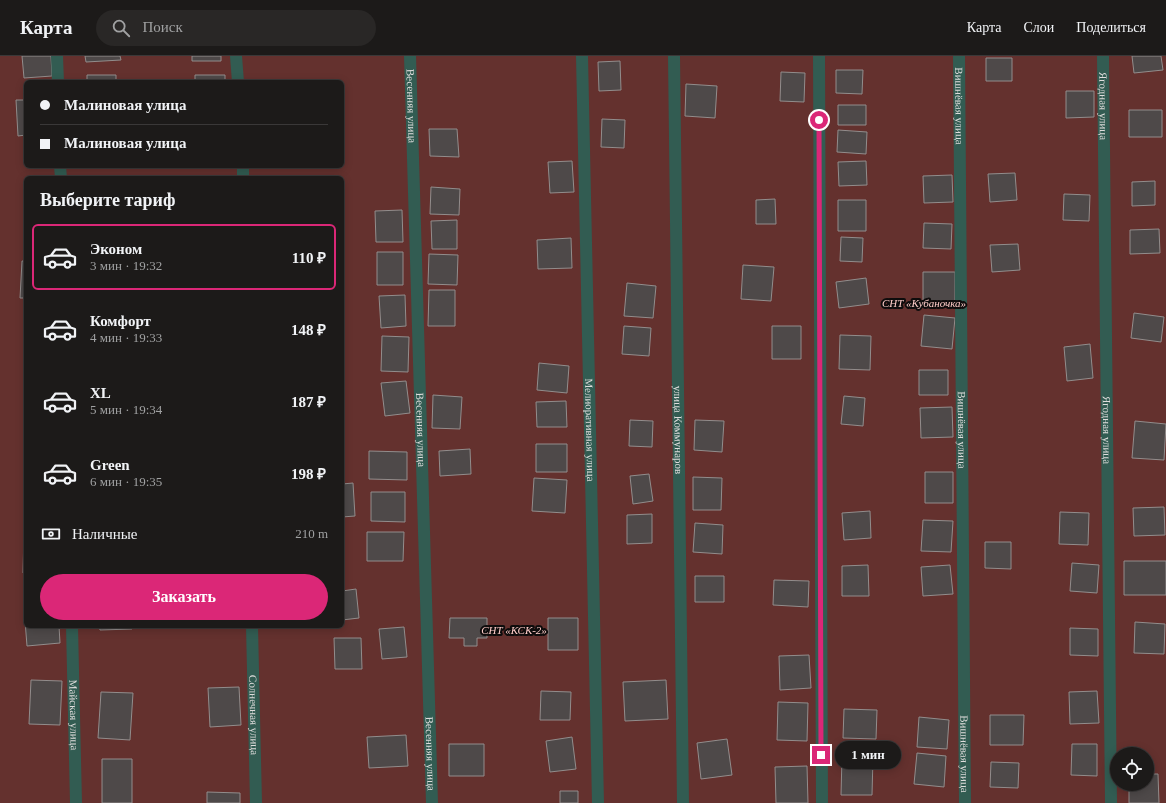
<!DOCTYPE html>
<html lang="ru">
<head>
<meta charset="utf-8">
<style>
	:root { --surface:#1c1a19; --page:#292726; --text:#f1f3f6; --muted:#a0a1a2; --line:#3a3838; --accent:#db2777 }
	body { margin:0; font-family:"Times New Roman",serif; background:var(--page); color:var(--text); height:100vh; display:flex; flex-direction:column; font-size:15px; white-space:nowrap }
	* { box-sizing:border-box; margin:0 }
	p { font-size:13px; color:var(--muted) }
	.icon { flex:none; width:22px; height:22px; fill:none; stroke:currentColor; stroke-width:2; stroke-linecap:round; stroke-linejoin:round }
	.map { position:relative; flex:1; overflow:hidden }
	.side { position:absolute; left:24px; top:120px; width:320px; height:452px; display:flex; flex-direction:column; background:var(--surface); border-radius:6px; box-shadow:0 2px 10px #0003,0 0 0 1px var(--line) }
	.side>* { flex:none }
	.banner { position:absolute; left:24px; top:24px; width:320px; height:88px; border-radius:6px; box-shadow:0 2px 10px #0003,0 0 0 1px var(--line); display:grid; align-content:center; height:88px; padding:0 16px; background:var(--surface) }
	.fabs { position:absolute; left:1110px; top:691px; display:grid; gap:8px }
	.fabs a { display:grid; place-items:center; width:44px; height:44px; border-radius:50%; background:var(--surface); box-shadow:0 2px 10px #0003,0 0 0 1px var(--line); font-size:20px }
	.end { position:absolute; width:18px; height:18px; margin:-9px; border:5px solid #db2777; background:#fff; box-shadow:0 0 0 2px #fff }
	.from { border-radius:50% }
	.bubble { position:absolute; height:28px; border-radius:14px; background:var(--surface); box-shadow:0 2px 10px #0003,0 0 0 1px var(--line); font-size:13px; font-weight:700; line-height:28px; text-align:center }
	.banner b { display:flex; align-items:center; gap:14px; height:38px; font-size:15px }
	.banner b+b { border-top:1px solid var(--line) }
	.banner i { width:10px; height:10px; background:var(--text) }
	ul { padding:0; list-style:none }
	li { display:flex; align-items:center; gap:12px; height:66px; margin:0 8px 6px; padding:0 8px; border:2px solid transparent; border-radius:6px }
	li div { flex:1 }
	li b { display:block; font-size:15px }
	li em { font-style:normal; font-weight:700 }
	li.selected { border-color:var(--accent) }
	li>.icon { width:36px; height:36px; stroke-width:1.5 }
	h2 { padding:0 16px; font-size:18px; line-height:48px }
	.pay { display:flex; align-items:center; gap:10px; height:44px; padding:0 16px; font-size:15px }
	.pay p { margin-inline-start:auto }
	.button { display:flex; gap:8px; margin-top:auto; padding:8px 16px }
	.button a { flex:1; height:46px; border-radius:24px; background:var(--accent); color:#fff; font-size:16px; font-weight:700; line-height:46px; text-align:center }
	header { display:flex; align-items:center; gap:24px; box-sizing:border-box; height:56px; padding:0 20px; background:var(--surface); border-bottom:1px solid var(--line) }
	header strong { font-size:19px }
	nav { display:flex; gap:22px; margin-inline-start:auto; font-size:14px }
	.search { width:280px; height:36px; background:var(--page); display:flex; align-items:center; gap:10px; box-sizing:border-box; padding:0 14px; border-radius:22px; color:var(--muted); font-size:15px }
	.map>svg:first-child { display:block }
	.green { fill:#64312e; fill-rule:evenodd }
	.building { fill:#4e4949; stroke:#928d8c }
	.lines { fill:none; stroke-linecap:round; stroke-linejoin:round }
	.minor { stroke:#325c52; stroke-width:12 }
	.route { stroke:#db2777; stroke-width:5 }
	.labels { text-anchor:middle; dominant-baseline:central; stroke-width:4; stroke-linejoin:round; paint-order:stroke }
	.street-label { font-size:11px; fill:#dfdddc; stroke:#0e0c0c }
	.park-label { font-size:11px; font-style:italic; fill:#ffcdc9; stroke:#0e0c0c }
</style>
</head>
<body>
<header>
<strong>Карта</strong>
<div class="search"><svg class="icon" aria-label="search" viewBox="0 0 24 24"><circle cx="10" cy="10" r="6"/><path d="M15 15l6 6"/></svg>Поиск</div>
<nav><a>Карта</a><a>Слои</a><a>Поделиться</a></nav>
</header>
<div class="map">
<svg width="1166" height="747" viewBox="0 0 1166 747">
	<rect width="100%" height="100%" fill="#262221"/>
	<path class="green" d="M0 0H1166V747H0ZM26 26H342V110H26ZM26 122H342V570H26ZM1117 698H1147V728H1117Z"/>
	<path class="building" d="M22 0H51L52 20 24 22Z
		M85 0H120L121 4 86 6Z
		M192 0H221V5H192Z
		M1132 0H1161L1163 14 1134 17Z
		M986 2H1012V25H986Z
		M620 5 621 34 599 35 598 6Z
		M836 14H863L862 38 836 37Z
		M781 16 805 17 804 46 780 45Z
		M87 19H116V26H87Z
		M195 19H225V26H195Z
		M686 28 717 30 715 62 685 60Z
		M1066 35H1094V61L1066 62Z
		M16 44H26V79L18 80Z
		M838 49H866V69H838Z
		M1129 54H1162V81H1129Z
		M602 63 625 64 624 92 601 91Z
		M429 73H457L459 101 430 100Z
		M838 74 867 76 866 98 837 96Z
		M572 105 574 136 550 137 548 106Z
		M866 105 867 129 839 130 838 106Z
		M1015 117 1017 144 990 146 988 118Z
		M952 119 953 146 924 147 923 120Z
		M1155 125V149L1132 150V126Z
		M431 131 460 133 459 159 430 158Z
		M1064 138 1090 139 1089 165 1063 164Z
		M775 143 776 168H756V144Z
		M838 144H866V175H838Z
		M402 154 403 186H376L375 155Z
		M457 164V193H432L431 165Z
		M924 167 952 168 951 193 923 192Z
		M1159 173 1160 197 1130 198V174Z
		M841 181 863 182 862 206 840 205Z
		M571 182 572 212 538 213 537 184Z
		M1018 188 1020 214 992 216 990 189Z
		M377 196H403V229H377Z
		M429 198 458 199 457 229 428 228Z
		M22 205H26V242H20Z
		M743 209 774 211 771 245 741 243Z
		M923 216H955V249H923Z
		M866 222 869 248 839 252 836 226Z
		M627 227 656 230 653 262 624 260Z
		M429 234H455V270H428Z
		M405 239 406 270 381 272 379 240Z
		M1134 257 1164 261 1161 286 1131 282Z
		M924 259 955 262 952 293 921 290Z
		M624 270 651 272 649 300 622 298Z
		M772 270H801V303H772Z
		M840 279 871 280 870 314 839 313Z
		M382 280 409 281 408 316 381 315Z
		M1090 288 1093 322 1067 325 1064 291Z
		M539 307 569 310 567 337 537 334Z
		M919 314H948V339H919Z
		M406 325 410 357 385 360 381 327Z
		M433 339 462 341 460 373 432 372Z
		M844 340 865 342 863 370 841 368Z
		M566 345 567 371H537L536 346Z
		M952 351 953 381 921 382 920 352Z
		M630 364 653 365 652 391 629 390Z
		M695 364 724 365 722 396 694 394Z
		M1135 365 1166 368 1164 404 1132 402Z
		M536 388H567V416H536Z
		M470 393 471 418 440 420 439 395Z
		M369 395 407 396V424L369 423Z
		M925 416H953V447H925Z
		M649 418 653 445 633 448 630 420Z
		M693 421 722 422 721 454H693Z
		M534 422 567 424 565 457 532 455Z
		M353 427 355 460 342 461V428Z
		M371 436H405V466L371 465Z
		M1164 451 1165 479 1134 480 1133 452Z
		M870 455 871 482 844 484 842 457Z
		M1060 456 1089 457 1088 489 1059 488Z
		M652 458V487L627 488V459Z
		M923 464 953 465 951 496 921 495Z
		M695 467 723 469 722 498 693 496Z
		M367 476H404L403 505H367Z
		M24 477H26V517H23Z
		M985 486H1011V513L985 512Z
		M1124 505H1166V539H1124Z
		M1072 507 1099 509 1097 537 1070 535Z
		M868 509 869 540H842V510Z
		M950 509 953 538 923 540 921 511Z
		M695 520H724V546H695Z
		M774 524 809 525 808 551 773 549Z
		M356 533 359 562 342 564V535Z
		M24 552H26V570H59L60 587 27 590Z
		M450 562H487V582H477V590H464V582H449Z
		M548 562H578V594H548Z
		M1135 566 1165 568 1164 598 1134 597Z
		M99 570H132V573L100 574Z
		M404 571 407 601 382 603 379 573Z
		M1070 572 1098 573V600L1070 599Z
		M334 582H361L362 613H335Z
		M809 599 811 632 780 634 779 600Z
		M31 624 62 625 60 669 29 668Z
		M666 624 668 663 625 665 623 626Z
		M239 631 241 669 210 671 208 632Z
		M541 635 571 636 570 664H540Z
		M1097 635 1099 667 1070 668 1069 636Z
		M101 636 133 637 130 684 98 682Z
		M778 646 808 647 807 685 777 684Z
		M844 653 877 654 876 683 843 682Z
		M990 659H1024L1023 689H990Z
		M919 661 949 664 947 693 917 691Z
		M406 679 408 710 369 712 367 681Z
		M572 681 576 713 550 716 546 685Z
		M727 683 732 719 701 723 697 687Z
		M449 688H484V720H449Z
		M1072 688H1097V720L1071 719Z
		M917 697 946 700 944 731 914 728Z
		M842 701H873L872 739H841Z
		M102 703H132V747H102Z
		M991 706 1019 707 1018 732 990 731Z
		M807 710 808 747H776L775 711Z
		M1147 718H1158L1159 747H1129V728H1147Z
		M560 735H578V747H560Z
		M207 736 240 737V747H207Z"/>
	<g class="lines">
		<g class="minor">
			<path d="M57 0 58 26"/>
			<path d="M236 0 238 26"/>
			<path id="s1" d="M410 0 432 747"/>
			<path id="s2" d="M582 0 598 747"/>
			<path id="s3" d="M674 0 683 747"/>
			<path d="M819 0 822 747"/>
			<path id="s4" d="M959 0 965 747"/>
			<path id="s5" d="M1103 0 1111 747"/>
			<path d="M60 110 61 122"/>
			<path d="M243 110V122"/>
			<path id="s6" d="M72 570 76 747"/>
			<path id="s7" d="M252 570 256 747"/>
		</g>
	</g>
	<g class="lines">
		<path class="route" d="M819 64 821 699"/>
	</g>
	<g class="labels">
		<g class="street-label">
			<text stroke="none"><textPath href="#s1" startOffset="50">Весенняя улица</textPath></text>
			<text stroke="none"><textPath href="#s4" startOffset="50">Вишнёвая улица</textPath></text>
			<text stroke="none"><textPath href="#s5" startOffset="50">Ягодная улица</textPath></text>
			<text stroke="none"><textPath href="#s1" startOffset="374">Весенняя улица</textPath></text>
			<text stroke="none"><textPath href="#s2" startOffset="374">Мелиоративная улица</textPath></text>
			<text stroke="none"><textPath href="#s3" startOffset="374">улица Коммунаров</textPath></text>
			<text stroke="none"><textPath href="#s4" startOffset="374">Вишнёвая улица</textPath></text>
			<text stroke="none"><textPath href="#s5" startOffset="374">Ягодная улица</textPath></text>
			<text stroke="none"><textPath href="#s6" startOffset="89">Майская улица</textPath></text>
			<text stroke="none"><textPath href="#s7" startOffset="89">Солнечная улица</textPath></text>
			<text stroke="none"><textPath href="#s1" startOffset="698">Весенняя улица</textPath></text>
			<text stroke="none"><textPath href="#s4" startOffset="698">Вишнёвая улица</textPath></text>
		</g>
		<g class="park-label">
			<text x="924" y="247">СНТ «Кубаночка»</text>
			<text x="514" y="574">СНТ «КСК-2»</text>
		</g>
	</g>
</svg>
<div class="fabs">
<a><svg class="icon" aria-label="locate" viewBox="0 0 24 24"><circle cx="12" cy="12" r="6"/><path d="M12 2v4M12 18v4M2 12h4M18 12h4"/></svg></a>
</div>
<i class="end from" style="left:819px;top:64px"></i>
<i class="end" style="left:821px;top:699px"></i>
<div class="bubble" style="left:835px;top:685px;width:66px">1 мин</div>
<div class="banner">
<b><i class="from"></i>Малиновая улица</b>
<b><i></i>Малиновая улица</b>
</div>
<section class="side">
<h2>Выберите тариф</h2>
<ul>
<li class="selected"><svg class="icon" aria-label="car" viewBox="0 0 24 24"><path d="M5 17H2v-5l4-1 3-4h7l3 4 3 1v5h-3M9 17h6M6 11h13"/><circle cx="7" cy="17" r="2"/><circle cx="17" cy="17" r="2"/></svg><div><b>Эконом</b><p>3 мин · 19:32</p></div><em>110 ₽</em></li>
<li><svg class="icon" aria-label="car" viewBox="0 0 24 24"><path d="M5 17H2v-5l4-1 3-4h7l3 4 3 1v5h-3M9 17h6M6 11h13"/><circle cx="7" cy="17" r="2"/><circle cx="17" cy="17" r="2"/></svg><div><b>Комфорт</b><p>4 мин · 19:33</p></div><em>148 ₽</em></li>
<li><svg class="icon" aria-label="car" viewBox="0 0 24 24"><path d="M5 17H2v-5l4-1 3-4h7l3 4 3 1v5h-3M9 17h6M6 11h13"/><circle cx="7" cy="17" r="2"/><circle cx="17" cy="17" r="2"/></svg><div><b>XL</b><p>5 мин · 19:34</p></div><em>187 ₽</em></li>
<li><svg class="icon" aria-label="car" viewBox="0 0 24 24"><path d="M5 17H2v-5l4-1 3-4h7l3 4 3 1v5h-3M9 17h6M6 11h13"/><circle cx="7" cy="17" r="2"/><circle cx="17" cy="17" r="2"/></svg><div><b>Green</b><p>6 мин · 19:35</p></div><em>198 ₽</em></li>
</ul>
<div class="pay"><svg class="icon" aria-label="cash" viewBox="0 0 24 24"><path d="M3 7h18v10H3z"/><circle cx="12" cy="12" r="2"/></svg>Наличные<p>210 m</p></div>
<div class="button"><a>Заказать</a></div>
</section>
</div>
</body>
</html>
